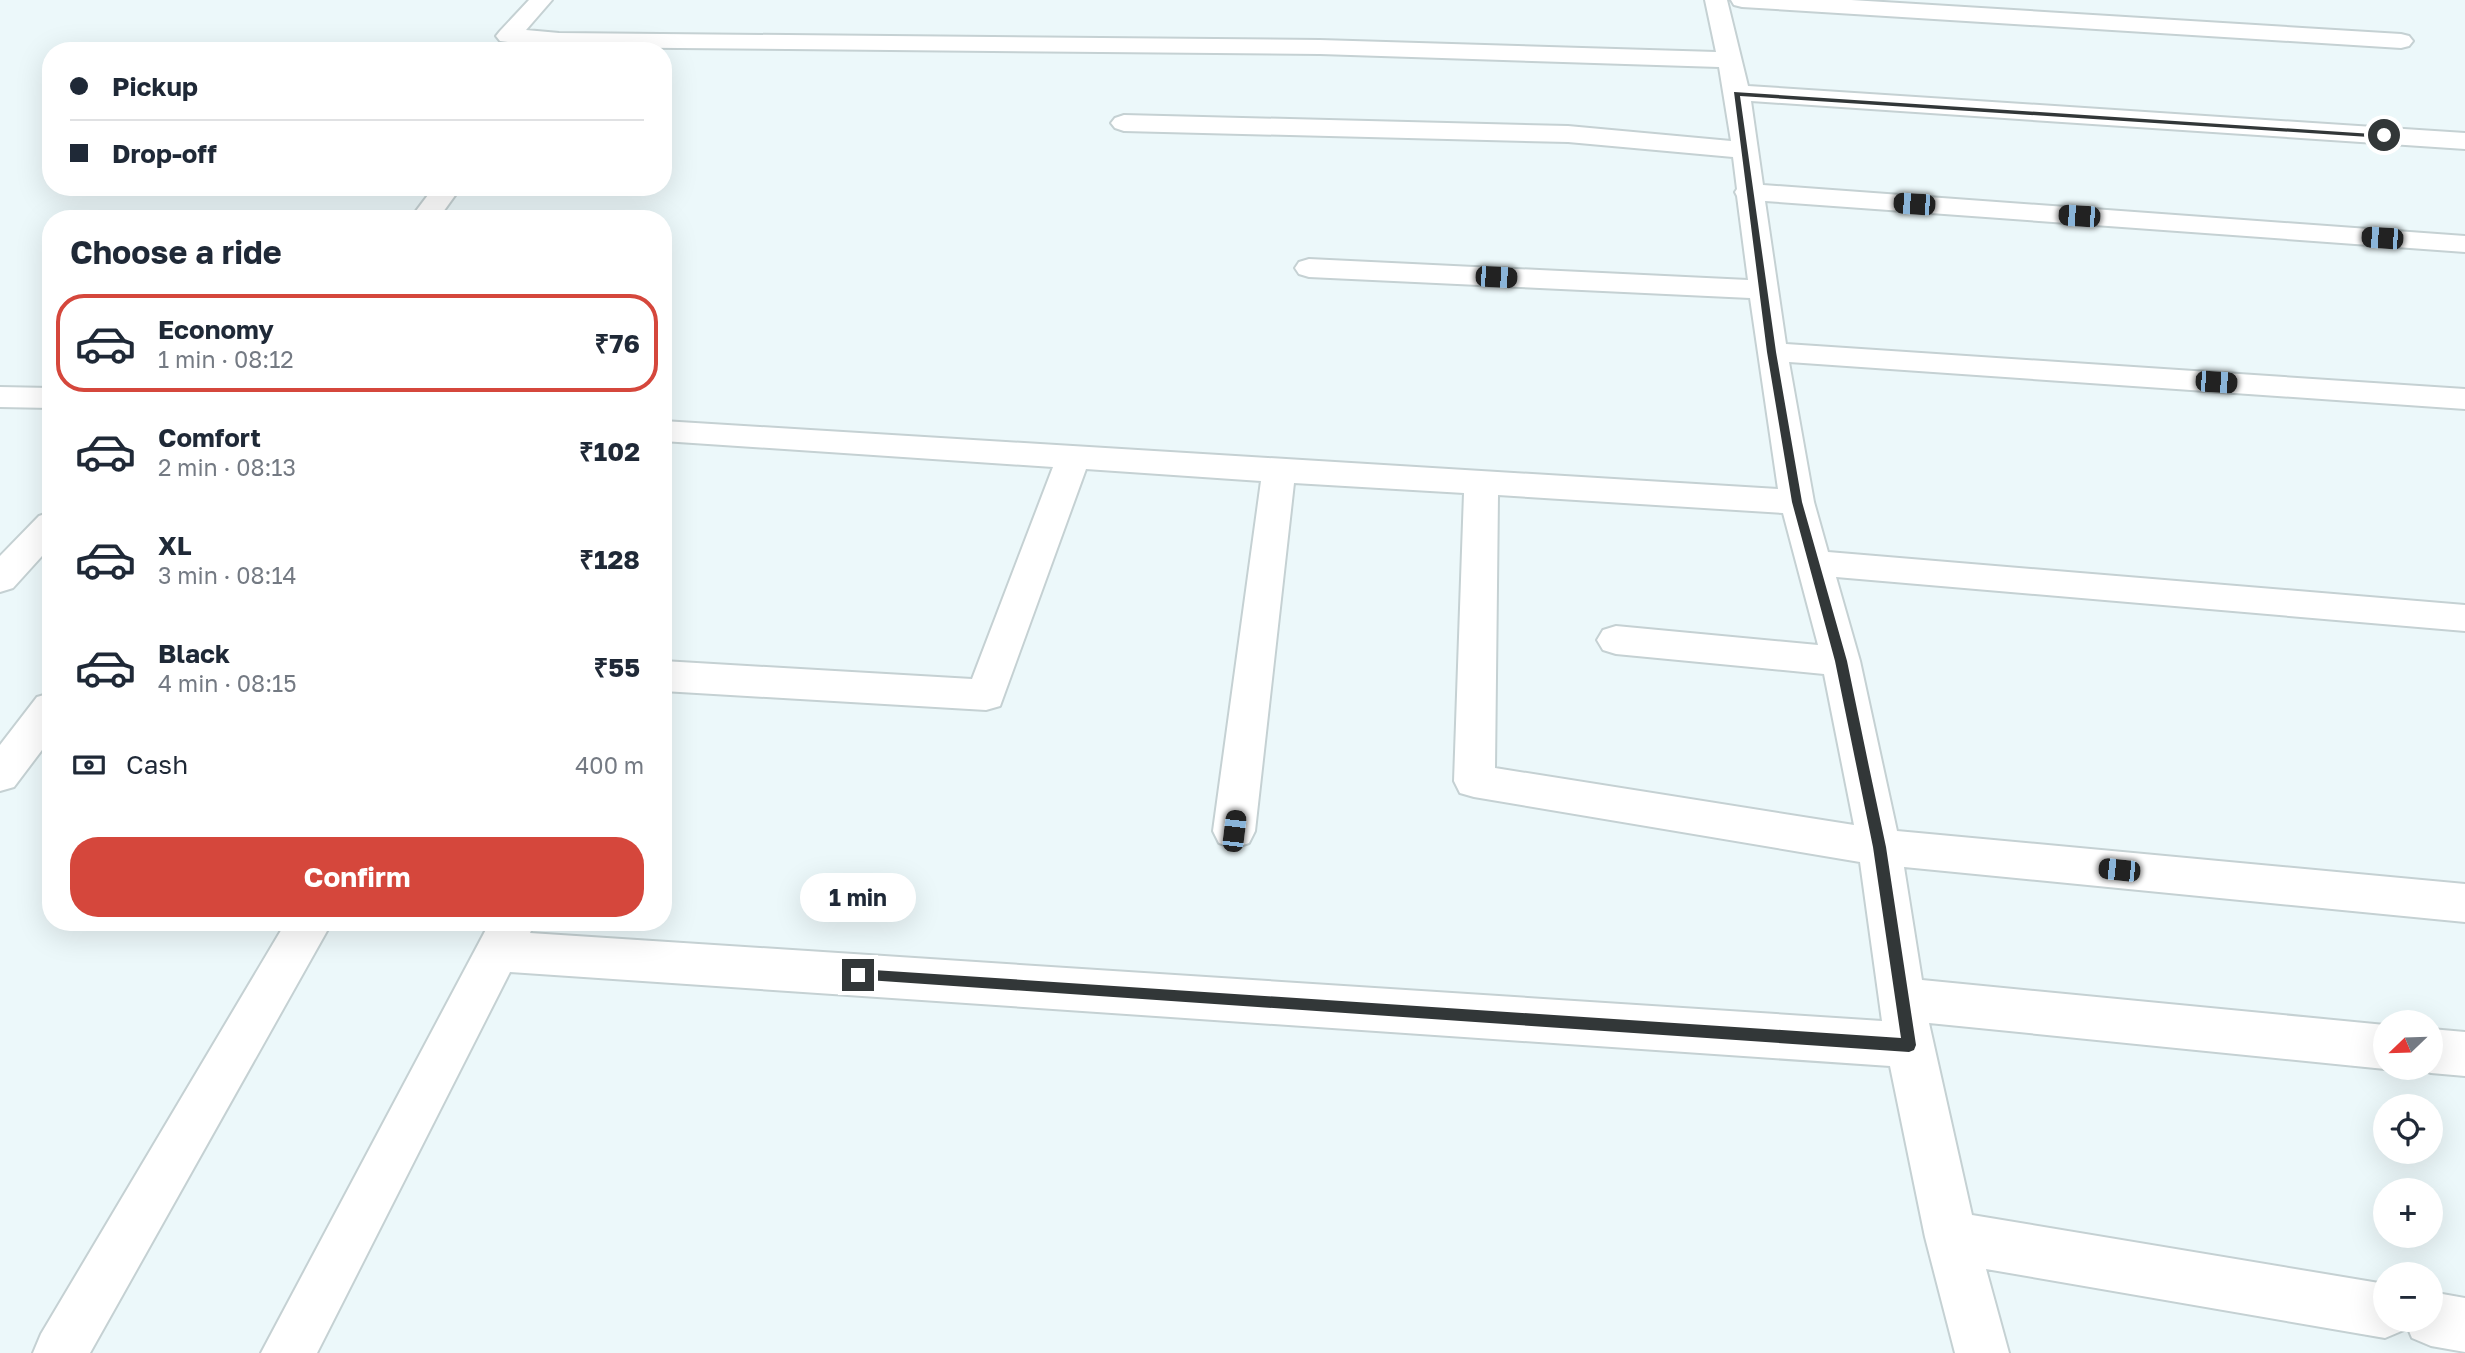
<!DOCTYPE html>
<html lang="en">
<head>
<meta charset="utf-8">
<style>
	:root { --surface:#fff; --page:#f6f6f7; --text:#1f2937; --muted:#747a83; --line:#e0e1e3; --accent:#d5473c }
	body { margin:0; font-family:"Golos Text",sans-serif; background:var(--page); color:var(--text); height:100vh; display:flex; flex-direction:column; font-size:26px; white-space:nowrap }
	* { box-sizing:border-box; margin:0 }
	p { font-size:23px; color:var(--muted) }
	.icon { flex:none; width:38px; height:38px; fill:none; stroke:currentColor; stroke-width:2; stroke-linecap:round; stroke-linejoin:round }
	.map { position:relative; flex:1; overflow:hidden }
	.sheet { position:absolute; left:42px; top:210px; width:630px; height:721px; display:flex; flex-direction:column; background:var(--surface); border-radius:28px; box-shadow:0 7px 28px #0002 }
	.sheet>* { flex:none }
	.top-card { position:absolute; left:42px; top:42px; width:630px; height:154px; border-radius:28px; box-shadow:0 7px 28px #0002; display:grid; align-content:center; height:154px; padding:0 28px; background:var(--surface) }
	.needle { width:46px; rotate:247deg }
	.fabs { position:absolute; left:2373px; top:1010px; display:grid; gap:14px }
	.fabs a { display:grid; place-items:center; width:70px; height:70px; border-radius:50%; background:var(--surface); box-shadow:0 7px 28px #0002; font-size:35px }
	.end { position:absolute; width:32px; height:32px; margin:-16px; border:9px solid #323738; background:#fff; box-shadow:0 0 0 4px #fff }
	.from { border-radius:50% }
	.bubble { position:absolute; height:49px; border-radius:24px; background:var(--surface); box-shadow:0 7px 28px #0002; font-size:23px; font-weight:700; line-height:49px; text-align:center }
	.car { position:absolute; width:21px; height:42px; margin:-21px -10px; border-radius:9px; box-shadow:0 0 5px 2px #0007; background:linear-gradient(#222 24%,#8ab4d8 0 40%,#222 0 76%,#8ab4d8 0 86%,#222 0) }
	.top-card b { display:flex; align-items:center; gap:24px; height:66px; font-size:26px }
	.top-card b+b { border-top:2px solid var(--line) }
	.top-card i { width:18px; height:18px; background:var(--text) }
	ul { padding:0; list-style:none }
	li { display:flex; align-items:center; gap:21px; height:98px; margin:0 14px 10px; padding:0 14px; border:4px solid transparent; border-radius:28px }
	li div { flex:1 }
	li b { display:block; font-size:26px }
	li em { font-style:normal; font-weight:700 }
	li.on { border-color:var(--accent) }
	li>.icon { width:63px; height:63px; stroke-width:1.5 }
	h2 { padding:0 28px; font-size:32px; line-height:84px }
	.pay { display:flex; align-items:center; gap:18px; height:77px; padding:0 28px; font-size:26px }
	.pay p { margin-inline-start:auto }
	.primary-button { display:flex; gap:14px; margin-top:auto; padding:14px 28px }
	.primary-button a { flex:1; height:80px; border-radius:28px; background:var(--accent); color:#fff; font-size:28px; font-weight:700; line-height:80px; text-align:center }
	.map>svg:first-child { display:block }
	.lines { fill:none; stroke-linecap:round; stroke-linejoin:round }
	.minor-casing { stroke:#c5d1d3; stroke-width:4 }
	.minor { fill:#fff; fill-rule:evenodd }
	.route { fill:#323738 }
</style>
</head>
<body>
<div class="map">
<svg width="2465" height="1353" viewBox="0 0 2465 1353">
	<rect width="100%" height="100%" fill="#ecf8fa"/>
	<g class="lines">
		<defs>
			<path id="minor" d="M529 0H552L526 30 559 33 1320 40 1716 52 1705 0H1727L1748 86 2465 133V149L1751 101 1763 185 2465 236V252L1765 201 1786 344 2465 389V409L1789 362 1814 502 1828 552 2465 605V631L1836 577 1860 661 1897 831 2465 884V922L1904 867 1922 980 2385 1025V1068H2389L2385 1069 1929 1023 1972 1215 2385 1284V1320H2431V1292L2465 1298V1352L2431 1346 2412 1338 2406 1324 2404 1330 2385 1338 1986 1269 2009 1353H1955L1925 1237 1890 1066 510 972 317 1353H261L490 922H535L530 933 1882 1021 1860 862 1474 797 1460 793 1454 781 1464 493 1294 483 1255 831 1249 843 1234 848 1219 843 1213 831 1261 481 1086 469 1000 706 986 710 663 691V661L972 679 1053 467 663 441V421L1778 489 1750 298 1309 277 1299 274 1295 268 1299 262 1309 259 1748 280 1737 196 1735 192 1737 189 1733 157 1568 142 1124 131 1115 128 1111 123 1115 118 1124 115 1568 126 1731 141 1719 67 1320 54 566 47 563 51H539L543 46 500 41 496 36 500 31ZM1498 495 1783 513 1818 645 1616 626 1603 630 1597 640 1603 650 1616 654 1824 674 1854 825 1495 768Z
				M1731 0H1851L2401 34 2409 36 2413 41 2409 46 2401 48 1742 7 1734 5Z
				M434 187H461L438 219H410Z
				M0 387 51 388V408L0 407Z
				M51 512V546L13 588 0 592V556L39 516Z
				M51 693V738L14 787 0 791V745L37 697Z
				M286 922H332L90 1353H33L41 1334Z
				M2431 1029 2465 1032V1076L2431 1073 2417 1068H2431Z"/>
		</defs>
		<use href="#minor" class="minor-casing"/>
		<use href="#minor" class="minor"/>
	</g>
	<path class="route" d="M1734 92 2388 135 2384 138 1740 96 1776 352 1802 502 1847 661 1869 767 1886 847 1916 1045 1914 1050 1909 1052 853 979V971L858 969 1901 1038 1873 847 1835 661 1792 502 1767 352Z"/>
</svg>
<div class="fabs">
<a><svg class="needle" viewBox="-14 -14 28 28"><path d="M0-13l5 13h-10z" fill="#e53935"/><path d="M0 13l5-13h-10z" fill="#747a83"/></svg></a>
<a><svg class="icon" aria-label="locate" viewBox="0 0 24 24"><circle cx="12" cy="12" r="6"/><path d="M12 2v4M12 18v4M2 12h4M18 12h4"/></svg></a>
<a>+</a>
<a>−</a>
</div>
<i class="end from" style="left:2384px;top:135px"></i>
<i class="end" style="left:858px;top:975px"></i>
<div class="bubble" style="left:800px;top:873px;width:116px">1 min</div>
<i class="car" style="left:1914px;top:204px;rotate:274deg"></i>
<i class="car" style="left:2079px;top:216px;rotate:274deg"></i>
<i class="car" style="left:2382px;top:238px;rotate:274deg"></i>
<i class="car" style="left:1496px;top:277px;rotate:93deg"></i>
<i class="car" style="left:2216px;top:382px;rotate:94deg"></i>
<i class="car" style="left:1234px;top:831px;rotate:7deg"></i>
<i class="car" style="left:2119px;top:870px;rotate:276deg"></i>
<div class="top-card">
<b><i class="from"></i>Pickup</b>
<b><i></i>Drop-off</b>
</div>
<section class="sheet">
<h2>Choose a ride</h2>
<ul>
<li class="on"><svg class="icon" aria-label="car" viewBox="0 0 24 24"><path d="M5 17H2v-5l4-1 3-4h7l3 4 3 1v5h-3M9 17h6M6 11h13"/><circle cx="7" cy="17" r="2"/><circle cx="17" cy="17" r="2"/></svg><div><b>Economy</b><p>1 min · 08:12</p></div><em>₹76</em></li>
<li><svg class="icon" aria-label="car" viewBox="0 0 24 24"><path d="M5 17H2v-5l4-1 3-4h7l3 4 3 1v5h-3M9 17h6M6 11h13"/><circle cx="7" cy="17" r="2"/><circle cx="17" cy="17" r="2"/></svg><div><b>Comfort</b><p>2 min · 08:13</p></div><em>₹102</em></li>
<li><svg class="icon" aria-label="car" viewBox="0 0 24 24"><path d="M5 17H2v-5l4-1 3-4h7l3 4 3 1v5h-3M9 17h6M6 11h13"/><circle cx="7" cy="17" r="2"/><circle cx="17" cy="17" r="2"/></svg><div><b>XL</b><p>3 min · 08:14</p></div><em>₹128</em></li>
<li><svg class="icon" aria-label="car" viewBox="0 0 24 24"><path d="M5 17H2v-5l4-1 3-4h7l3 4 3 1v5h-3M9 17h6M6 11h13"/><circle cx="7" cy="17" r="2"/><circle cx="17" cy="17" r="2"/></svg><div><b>Black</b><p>4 min · 08:15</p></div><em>₹55</em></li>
</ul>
<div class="pay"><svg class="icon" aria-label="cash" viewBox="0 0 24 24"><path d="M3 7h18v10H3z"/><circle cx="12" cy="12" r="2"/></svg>Cash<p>400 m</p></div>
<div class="primary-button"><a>Confirm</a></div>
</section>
</div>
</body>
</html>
